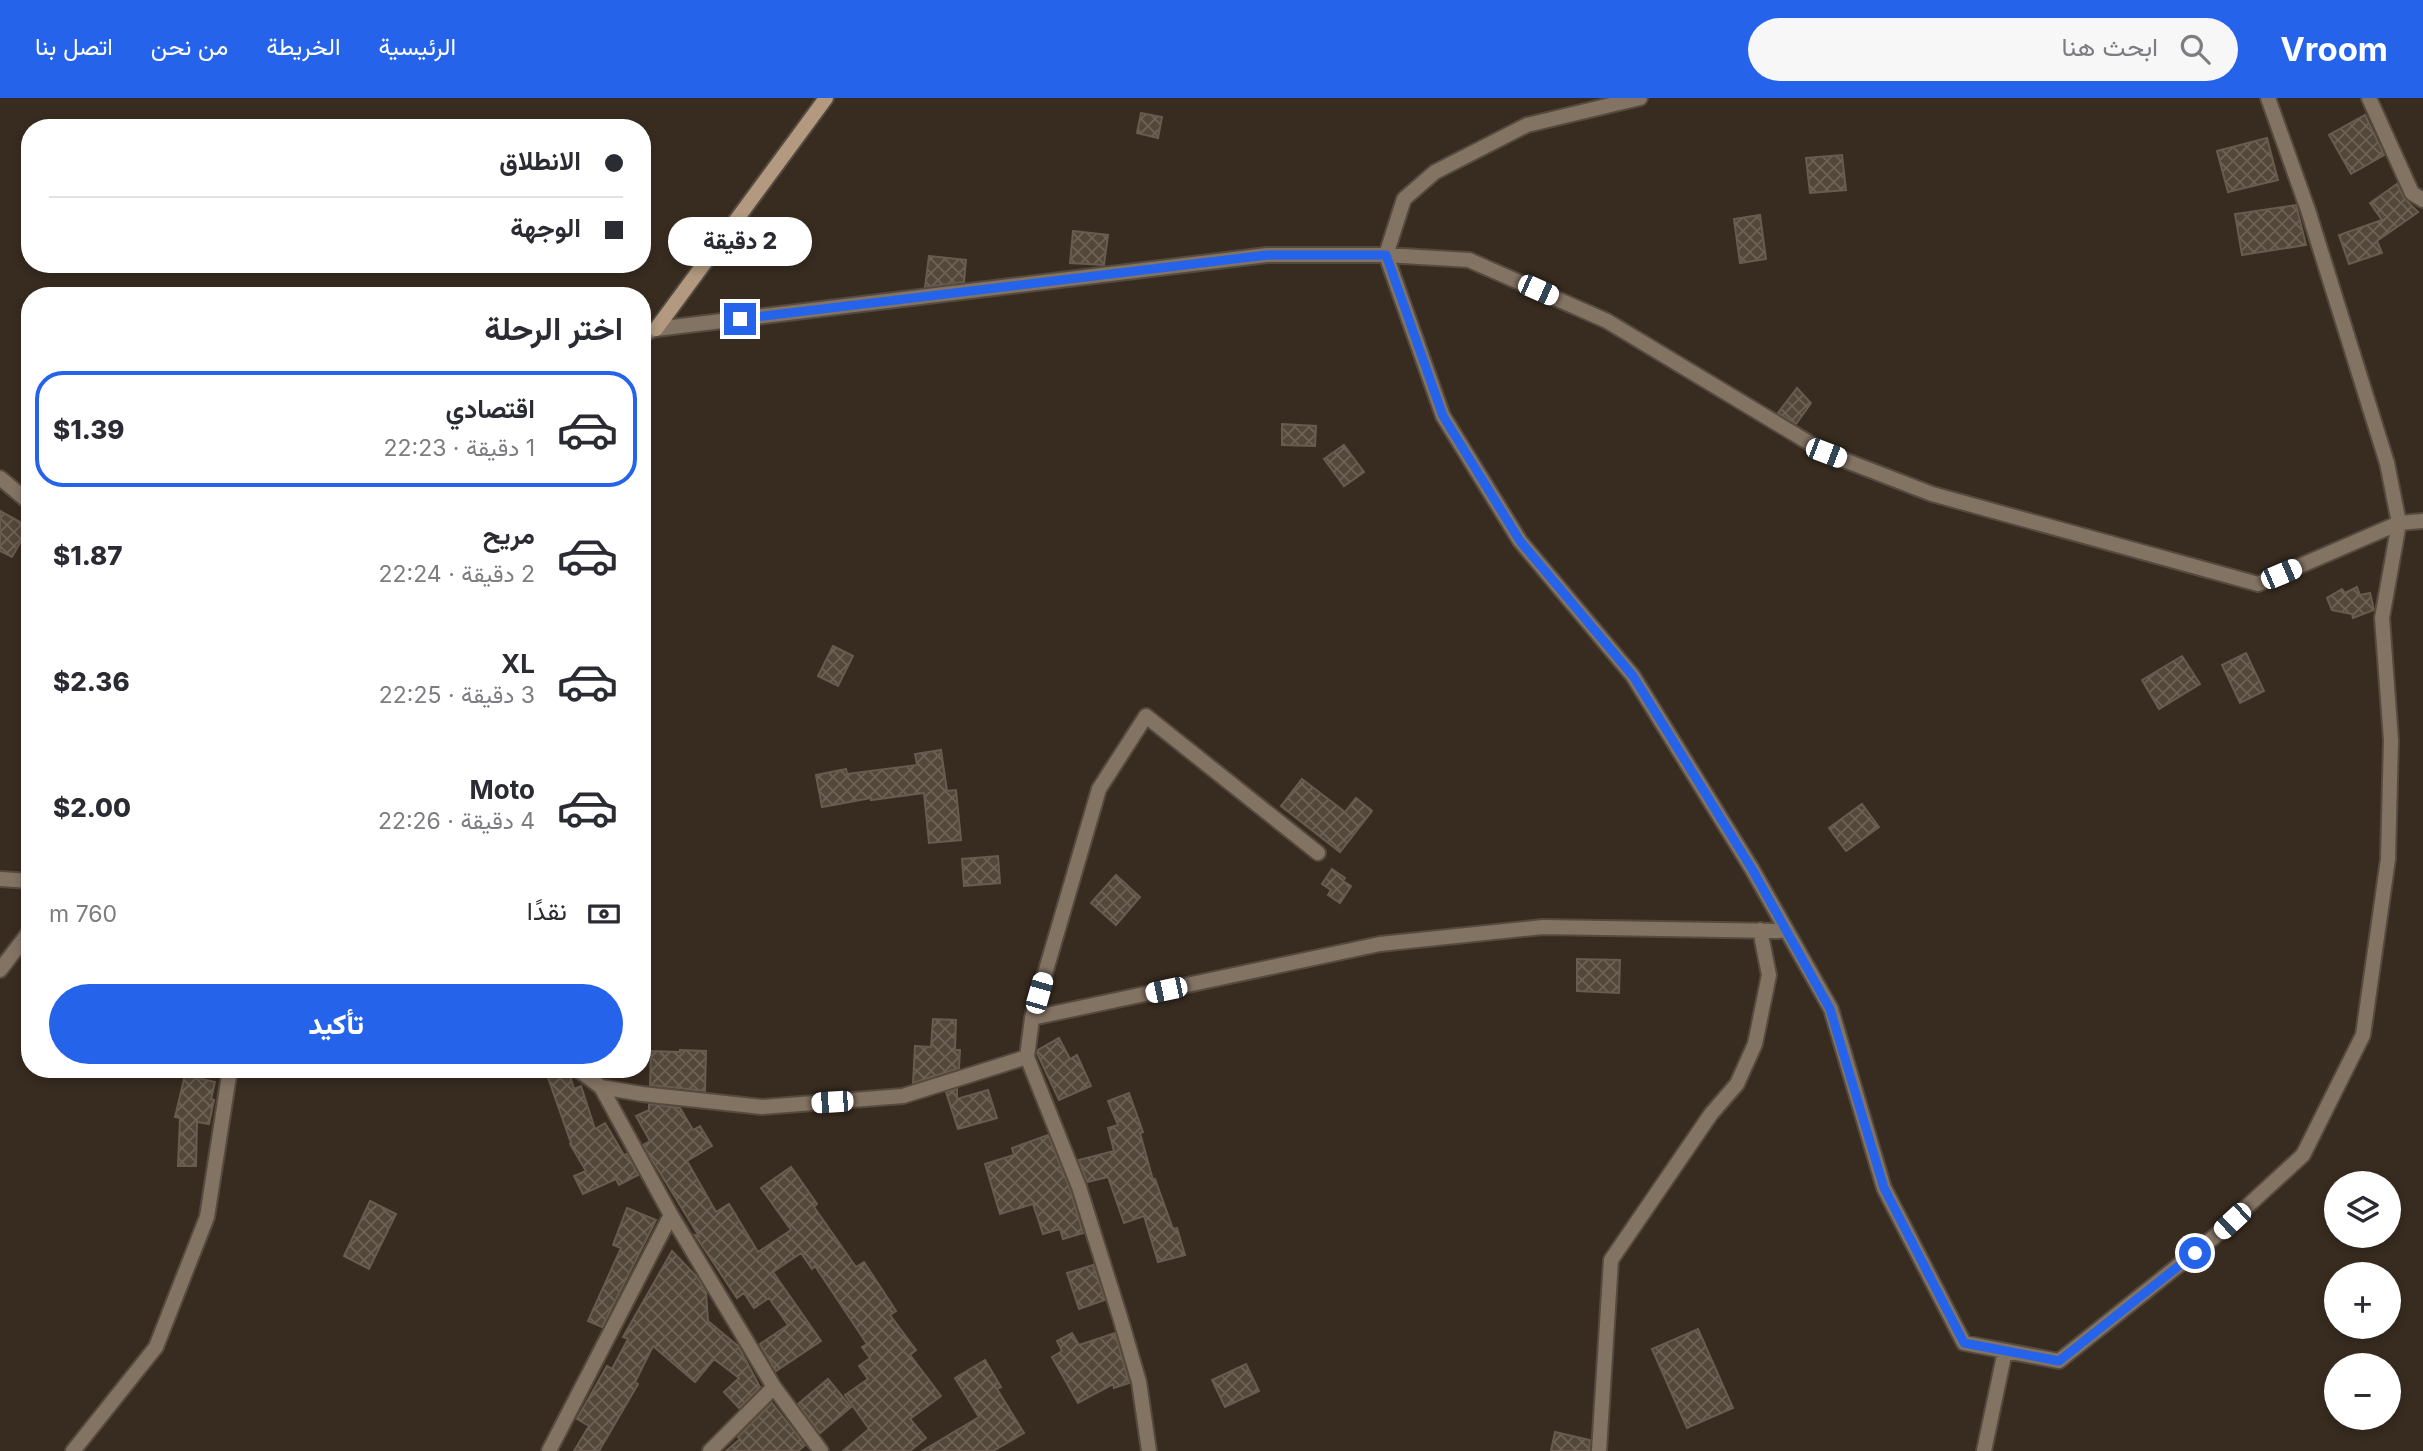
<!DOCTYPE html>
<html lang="ar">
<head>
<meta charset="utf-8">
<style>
	:root { --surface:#fff; --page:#f7f7f7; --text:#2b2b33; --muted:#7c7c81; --line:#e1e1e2; --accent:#2563eb }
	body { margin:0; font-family:Inter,Vazirmatn,sans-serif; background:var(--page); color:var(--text); direction:rtl; height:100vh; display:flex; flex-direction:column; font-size:26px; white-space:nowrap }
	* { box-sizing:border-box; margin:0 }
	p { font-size:23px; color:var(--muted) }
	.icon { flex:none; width:38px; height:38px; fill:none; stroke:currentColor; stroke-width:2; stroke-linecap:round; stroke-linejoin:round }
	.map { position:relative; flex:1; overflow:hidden; direction:ltr }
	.panel { position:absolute; left:21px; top:189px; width:630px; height:791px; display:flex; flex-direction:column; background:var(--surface); border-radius:28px; box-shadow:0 4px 10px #0003; direction:rtl }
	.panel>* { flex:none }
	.guide { position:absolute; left:21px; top:21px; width:630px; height:154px; border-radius:28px; box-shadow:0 4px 10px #0003; direction:rtl; display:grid; align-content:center; height:154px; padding:0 28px; background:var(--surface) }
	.fabs { position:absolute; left:2324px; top:1073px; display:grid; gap:14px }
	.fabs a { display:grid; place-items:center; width:77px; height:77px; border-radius:50%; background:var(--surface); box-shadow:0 4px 10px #0003; font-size:35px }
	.end { position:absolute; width:32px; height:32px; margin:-16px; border:9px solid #2563eb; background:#fff; box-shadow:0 0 0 4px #fff }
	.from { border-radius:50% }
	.bubble { position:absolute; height:49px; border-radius:24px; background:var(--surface); box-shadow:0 4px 10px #0003; font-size:23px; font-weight:800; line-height:49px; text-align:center; direction:rtl }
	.car { position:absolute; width:21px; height:42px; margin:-21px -10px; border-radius:9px; box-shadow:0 0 5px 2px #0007; background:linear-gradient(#fff 24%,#345 0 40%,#fff 0 76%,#345 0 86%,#fff 0) }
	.guide b { display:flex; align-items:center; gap:24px; height:66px; font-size:26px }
	.guide b+b { border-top:2px solid var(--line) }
	.guide i { width:18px; height:18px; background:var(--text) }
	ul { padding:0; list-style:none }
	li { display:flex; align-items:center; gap:21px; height:116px; margin:0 14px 10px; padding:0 14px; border:4px solid transparent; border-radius:28px }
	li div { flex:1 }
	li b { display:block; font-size:26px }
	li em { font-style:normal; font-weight:800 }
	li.current { border-color:var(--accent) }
	li>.icon { width:63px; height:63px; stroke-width:1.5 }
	h2 { padding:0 28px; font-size:32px; line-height:84px }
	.pay { display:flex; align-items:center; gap:18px; height:77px; padding:0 28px; font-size:26px }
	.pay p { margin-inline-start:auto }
	.button { display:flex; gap:14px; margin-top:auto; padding:14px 28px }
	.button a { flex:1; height:80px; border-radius:42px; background:var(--accent); color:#fff; font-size:28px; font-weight:800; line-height:80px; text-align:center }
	header { display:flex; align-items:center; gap:42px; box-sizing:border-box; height:98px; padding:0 35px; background:var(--accent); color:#fff }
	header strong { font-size:33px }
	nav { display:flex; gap:38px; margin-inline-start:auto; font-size:24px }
	.search { width:490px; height:63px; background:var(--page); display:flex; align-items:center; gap:18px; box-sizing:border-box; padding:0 24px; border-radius:38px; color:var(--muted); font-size:26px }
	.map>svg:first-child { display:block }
	.building { fill:url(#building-cross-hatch); stroke:#695b4e; stroke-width:2 }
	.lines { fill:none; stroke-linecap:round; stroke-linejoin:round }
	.street-casing { stroke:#554a3f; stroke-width:18 }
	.secondary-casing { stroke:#554a3f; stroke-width:18 }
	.street { stroke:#837363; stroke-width:14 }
	.secondary { stroke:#b2997f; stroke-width:14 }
	.route { stroke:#2563eb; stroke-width:9 }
</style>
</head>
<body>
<header>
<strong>Vroom</strong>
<div class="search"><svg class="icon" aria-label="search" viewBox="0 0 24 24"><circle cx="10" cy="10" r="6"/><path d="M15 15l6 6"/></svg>ابحث هنا</div>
<nav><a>الرئيسية</a><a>الخريطة</a><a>من نحن</a><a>اتصل بنا</a></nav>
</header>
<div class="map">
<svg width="2423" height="1353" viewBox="0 0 2423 1353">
	<defs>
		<pattern id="building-cross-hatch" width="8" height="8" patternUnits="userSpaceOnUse" patternTransform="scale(1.75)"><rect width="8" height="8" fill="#53473a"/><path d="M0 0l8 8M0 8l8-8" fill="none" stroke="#6c6256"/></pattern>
	</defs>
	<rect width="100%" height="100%" fill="#382c20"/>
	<path class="building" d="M1141 15 1162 19 1158 40 1137 35Z
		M2365 17 2384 57 2351 76 2329 37Z
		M2267 40 2278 82 2228 94 2217 53Z
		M1842 57 1846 92 1810 95 1806 60Z
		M2397 86 2404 100 2418 114 2377 143 2382 155 2349 166 2339 137 2382 122 2370 105Z
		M2296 107 2306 147 2242 157 2235 116Z
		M1760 117 1766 161 1740 165 1734 121Z
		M1073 133 1108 137 1104 167 1070 165Z
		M929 158 966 162 964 184 925 189Z
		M1797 290 1811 305 1796 326 1778 315Z
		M1282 326 1316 328 1315 348 1282 347Z
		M1344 347 1364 374 1344 388 1324 361Z
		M0 413 29 429 12 459 0 453Z
		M2357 489 2360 497 2370 495 2374 512 2353 520 2352 516 2332 512 2327 500 2342 491 2345 495Z
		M833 548 853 558 838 588 818 578Z
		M2246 555 2264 593 2240 605 2222 567Z
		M2182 558 2200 586 2159 611 2142 582Z
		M941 652 947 693 956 692 961 742 929 745 924 695 871 702V700L822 709 816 677 846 671 847 676 917 667 915 656Z
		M1302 681 1345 714 1356 700 1372 713 1340 754 1281 708Z
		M1862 706 1879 729 1846 753 1829 730Z
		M998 758 1000 785 964 788 962 761Z
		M1332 771 1345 780 1343 783 1351 788 1340 805 1328 797 1331 792 1322 786Z
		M1116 777 1140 799 1116 827 1091 805Z
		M1577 861 1620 862 1619 895 1577 893Z
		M933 921 956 922 955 952H960L959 970 913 985 915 948 931 949Z
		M1059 940 1070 961 1077 957 1091 988 1059 1002 1037 955 1038 952Z
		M680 952 706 953 705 993 650 987 651 953 680 954Z
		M545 971H568L574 991 581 988 595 1031 605 1025 624 1057 627 1056 638 1077 619 1087 616 1081 583 1096 574 1078 586 1073 570 1046 571 1045Z
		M185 977 215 984 211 1001 214 1002 209 1026 197 1024 196 1068H178L180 1020 175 1019Z
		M957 991V1001L988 992 997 1020 958 1031 946 994Z
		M1129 995 1143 1034 1140 1035 1153 1082 1155 1081 1173 1131 1177 1130 1185 1157 1158 1164 1144 1118 1124 1125 1108 1079 1087 1084 1079 1062 1114 1053 1108 1030 1118 1027 1108 1003Z
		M649 1006 680 1010 693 1032 700 1028 712 1048 687 1063 716 1114 729 1106 758 1154 791 1132 761 1090 791 1069 817 1106 814 1109 856 1169 864 1164 896 1213 890 1217 916 1252 910 1257 941 1298 910 1321 926 1340 910 1353H843L869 1331 845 1297 868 1281 859 1268 870 1260 862 1249 867 1246 815 1168 812 1171 801 1155 773 1174 821 1243 776 1273 760 1246 788 1227 769 1200 754 1210 744 1195 737 1200 695 1137 699 1138 643 1047 650 1043 636 1018 649 1012Z
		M1048 1037 1070 1092 1083 1135 1063 1141 1060 1131 1043 1136 1033 1106 1000 1116 985 1066 1014 1057 1012 1050Z
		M370 1103 396 1116 369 1171 344 1158Z
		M627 1110 656 1122 602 1229 588 1223 621 1150 613 1147Z
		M672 1153 698 1180 706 1194 708 1223 738 1248 760 1289 739 1310 724 1294 739 1280 714 1261 695 1284 653 1248 635 1284 638 1286 599 1353H574L589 1328 577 1321 607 1268 612 1271 628 1241 623 1239Z
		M1093 1167 1105 1202 1079 1211 1067 1175Z
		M1698 1231 1733 1310 1687 1330 1652 1251Z
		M1072 1235 1079 1247 1115 1235 1129 1285 1114 1290 1113 1286 1078 1305 1052 1259 1062 1253 1057 1243Z
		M985 1262 1001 1289 997 1291 1024 1335 993 1353H922L979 1319 955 1280Z
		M1246 1266 1259 1293 1225 1309 1212 1282Z
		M828 1281 851 1309 820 1335 798 1306Z
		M772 1305 805 1347 798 1353H726L740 1341 738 1339Z
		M1555 1334 1590 1342 1589 1353H1551Z"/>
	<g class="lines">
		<defs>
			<path id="street" d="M1640 0 1527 27 1435 74 1404 101 1386 157 1443 318 1520 443 1633 578 1752 771 1831 911 1884 1090 1964 1245 2059 1263 2214 1139 2303 1057 2363 937 2388 761 2391 642 2382 520 2399 425 2387 365 2308 112 2268 0
				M2369 0 2412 95 2423 102
				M642 236 656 231 1267 157H1386L1469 162 1607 223 1826 355 1932 396 2258 486 2399 425 2423 423
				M0 380 30 405
				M0 781 30 783
				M0 872 30 833
				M1032 920 1380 846 1543 829 1787 833
				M577 971 601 989 671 1117 774 1289 821 1353
				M601 989 642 996 762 1009 903 998 1027 959
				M73 1353 156 1249 207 1119 230 971
				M549 1353 671 1117
				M710 1353 774 1289
				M1149 1353 1139 1284 1120 1219 1079 1089 1027 959 1032 920 1099 691 1146 618 1318 755
				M1599 1353 1611 1162 1711 1016 1737 986 1755 946 1769 877 1760 832
				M1984 1353 2005 1253"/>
			<path id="secondary" d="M656 231 826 0"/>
		</defs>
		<use href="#street" class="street-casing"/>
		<use href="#secondary" class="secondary-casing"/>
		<use href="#street" class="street"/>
		<use href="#secondary" class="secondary"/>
	</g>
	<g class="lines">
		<path class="route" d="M740 221 1267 157H1386L1443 318 1520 443 1633 578 1752 771 1830 911 1884 1090 1964 1245 2059 1263 2195 1155"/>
	</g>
</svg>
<div class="fabs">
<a><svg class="icon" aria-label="layers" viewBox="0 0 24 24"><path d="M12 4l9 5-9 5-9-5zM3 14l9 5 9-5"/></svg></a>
<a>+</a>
<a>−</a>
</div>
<i class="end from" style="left:2195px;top:1155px"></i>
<i class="end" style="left:740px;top:221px"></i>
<div class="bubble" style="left:668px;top:119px;width:144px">2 دقيقة</div>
<i class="car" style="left:1538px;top:192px;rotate:114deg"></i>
<i class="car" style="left:1826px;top:355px;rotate:111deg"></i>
<i class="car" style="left:2281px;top:476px;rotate:67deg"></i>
<i class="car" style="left:1166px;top:892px;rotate:258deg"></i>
<i class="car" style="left:1039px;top:895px;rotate:16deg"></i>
<i class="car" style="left:832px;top:1004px;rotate:266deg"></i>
<i class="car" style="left:2232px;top:1123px;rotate:227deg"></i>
<div class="guide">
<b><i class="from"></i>الانطلاق</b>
<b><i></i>الوجهة</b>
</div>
<section class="panel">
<h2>اختر الرحلة</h2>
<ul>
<li class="current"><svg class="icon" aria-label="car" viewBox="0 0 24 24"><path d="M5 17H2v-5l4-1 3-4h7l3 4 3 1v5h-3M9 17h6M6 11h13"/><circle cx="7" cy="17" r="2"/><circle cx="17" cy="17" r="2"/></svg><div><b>اقتصادي</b><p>1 دقيقة · 22:23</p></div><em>$1.39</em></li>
<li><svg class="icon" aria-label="car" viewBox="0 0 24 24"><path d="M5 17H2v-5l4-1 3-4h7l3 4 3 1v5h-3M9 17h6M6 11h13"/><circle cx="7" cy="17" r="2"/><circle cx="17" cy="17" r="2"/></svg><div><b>مريح</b><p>2 دقيقة · 22:24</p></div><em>$1.87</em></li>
<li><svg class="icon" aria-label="car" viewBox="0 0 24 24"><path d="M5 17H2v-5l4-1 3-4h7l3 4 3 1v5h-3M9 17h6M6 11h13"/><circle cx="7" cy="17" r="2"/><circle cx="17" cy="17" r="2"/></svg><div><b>XL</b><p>3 دقيقة · 22:25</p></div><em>$2.36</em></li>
<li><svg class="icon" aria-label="car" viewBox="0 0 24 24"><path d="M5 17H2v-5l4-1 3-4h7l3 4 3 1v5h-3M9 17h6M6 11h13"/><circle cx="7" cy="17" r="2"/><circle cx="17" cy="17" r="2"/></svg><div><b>Moto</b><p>4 دقيقة · 22:26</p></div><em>$2.00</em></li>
</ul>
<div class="pay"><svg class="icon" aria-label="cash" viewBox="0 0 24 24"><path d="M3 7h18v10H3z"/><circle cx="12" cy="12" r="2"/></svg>نقدًا<p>760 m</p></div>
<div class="button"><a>تأكيد</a></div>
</section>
</div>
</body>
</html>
